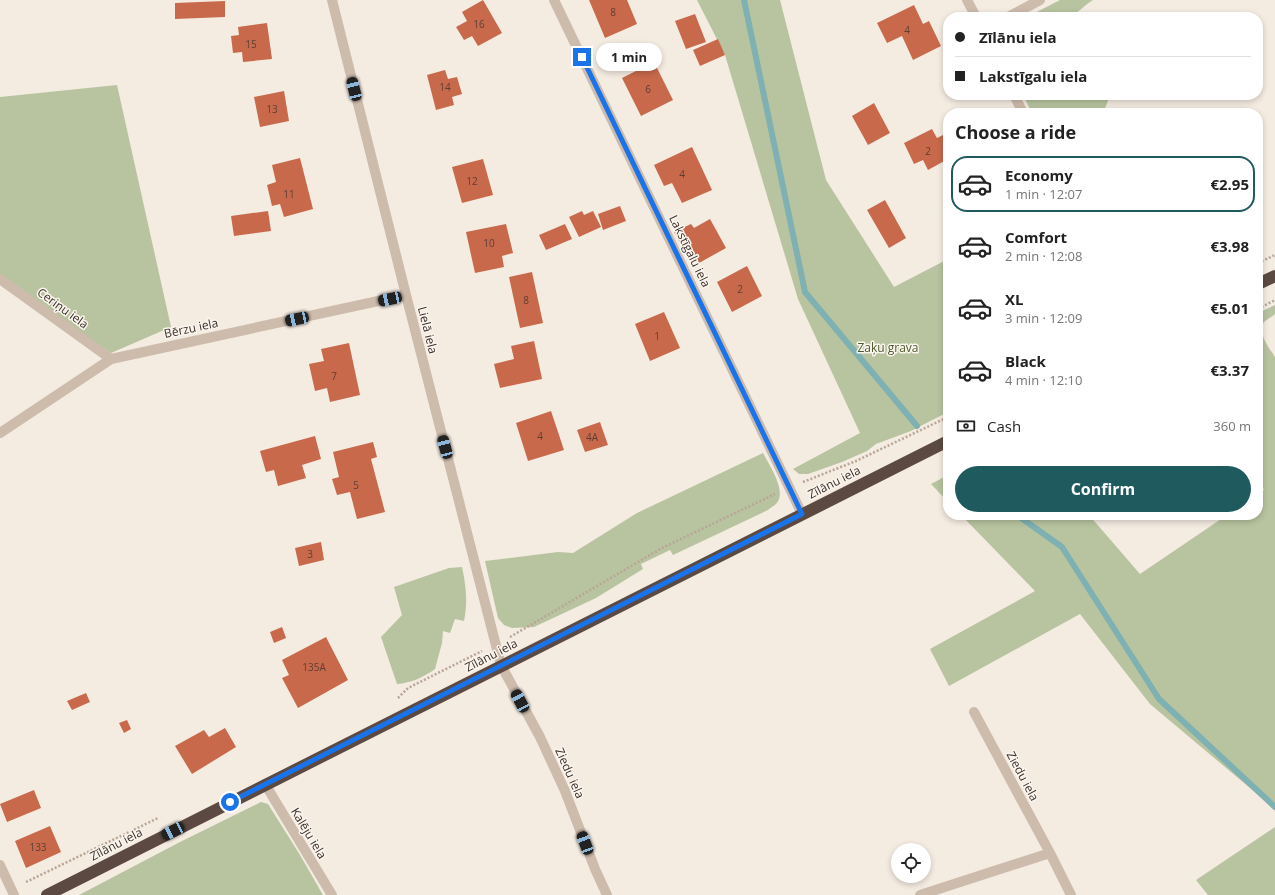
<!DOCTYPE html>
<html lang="en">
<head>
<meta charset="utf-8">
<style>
	:root { --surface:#fff; --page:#f2f2f2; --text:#222; --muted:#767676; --line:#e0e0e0; --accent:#1f5a5e }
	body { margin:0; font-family:"Open Sans",sans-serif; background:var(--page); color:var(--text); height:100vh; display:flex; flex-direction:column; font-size:15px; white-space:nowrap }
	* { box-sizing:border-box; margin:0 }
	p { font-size:13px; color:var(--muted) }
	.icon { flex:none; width:22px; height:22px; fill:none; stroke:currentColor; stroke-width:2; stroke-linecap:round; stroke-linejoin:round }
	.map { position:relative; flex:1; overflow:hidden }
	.panel { position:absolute; left:943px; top:108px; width:320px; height:412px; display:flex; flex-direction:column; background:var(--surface); border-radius:16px; box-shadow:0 2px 6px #0003 }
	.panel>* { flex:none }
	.hud { position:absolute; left:943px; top:12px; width:320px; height:88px; border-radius:16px; box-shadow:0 2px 6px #0003; display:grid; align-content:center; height:88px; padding:0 12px; background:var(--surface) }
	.tools { position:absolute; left:891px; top:843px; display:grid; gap:8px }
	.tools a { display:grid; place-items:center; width:40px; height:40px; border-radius:50%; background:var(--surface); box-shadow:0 2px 6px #0003; font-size:20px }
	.end { position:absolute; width:18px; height:18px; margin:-9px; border:5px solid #1a73e8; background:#fff; box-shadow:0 0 0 2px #fff }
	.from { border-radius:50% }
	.bubble { position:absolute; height:28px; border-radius:14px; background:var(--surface); box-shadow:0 2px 6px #0003; font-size:13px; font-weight:700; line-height:28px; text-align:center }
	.car { position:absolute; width:12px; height:24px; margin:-12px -6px; border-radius:5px; box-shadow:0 0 3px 1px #0007; background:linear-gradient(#222 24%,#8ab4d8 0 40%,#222 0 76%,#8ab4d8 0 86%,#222 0) }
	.hud b { display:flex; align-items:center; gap:14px; height:38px; font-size:15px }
	.hud b+b { border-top:1px solid var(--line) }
	.hud i { width:10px; height:10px; background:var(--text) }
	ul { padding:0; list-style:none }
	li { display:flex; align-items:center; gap:12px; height:56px; margin:0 8px 6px; padding:0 4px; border:2px solid transparent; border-radius:16px }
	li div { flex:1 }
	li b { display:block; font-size:15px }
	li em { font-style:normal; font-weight:700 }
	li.active { border-color:var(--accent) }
	li>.icon { width:36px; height:36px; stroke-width:1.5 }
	h2 { padding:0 12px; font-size:18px; line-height:48px }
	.pay { display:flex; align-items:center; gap:10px; height:44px; padding:0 12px; font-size:15px }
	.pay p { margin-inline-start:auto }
	.action { display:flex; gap:8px; margin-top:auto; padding:8px 12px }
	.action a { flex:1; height:46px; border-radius:24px; background:var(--accent); color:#fff; font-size:16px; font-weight:700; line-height:46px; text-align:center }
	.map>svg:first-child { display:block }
	.green { fill:#b8c4a0 }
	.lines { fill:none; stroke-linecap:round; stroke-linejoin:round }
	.stream { stroke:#7fb0b2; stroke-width:6 }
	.building { fill:#c8694b }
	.path { stroke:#b9a596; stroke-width:2.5; stroke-dasharray:2 2; stroke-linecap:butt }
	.minor { stroke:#cdbbac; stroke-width:10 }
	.highway { stroke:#5c4a42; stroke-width:12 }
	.route { stroke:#1a73e8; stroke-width:5 }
	.labels { text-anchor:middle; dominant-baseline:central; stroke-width:3; stroke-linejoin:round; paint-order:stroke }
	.number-label { font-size:10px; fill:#5e3e33 }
	.street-label { font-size:12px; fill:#3b302b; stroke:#fbf5ee }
	.park-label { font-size:12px; fill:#4a5a2e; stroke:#fbf5ee }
</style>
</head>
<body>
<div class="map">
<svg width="1275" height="895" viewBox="0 0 1275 895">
	<rect width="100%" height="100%" fill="#f4ebe1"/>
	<path class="green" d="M697 0H780L826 180 894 287 948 259V412L911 431 876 444 867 451 842 462 808 474H799L793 469 860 433 798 299 725 55Z
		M1060 0H1093C1086 4 1076 15 1069 17 1061 19 1036 17 1027 17Z
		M117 85 171 327 111 353 0 277V97Z
		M1023 95H1109C1109 101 1105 106 1104 113H1032Z
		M1275 305V314C1272 317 1267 319 1264 322 1256 332 1270 349 1275 357V809L1150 704 1080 614 949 686 930 649 1035 591 961 515H1089L1140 574 1227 515H1258V494L1264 490 1258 475V313Z
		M763 453C769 465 788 492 776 504 774 506 770 508 768 510L673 555 670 550 641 564 643 569 596 598 534 627 512 628 504 625 498 618 485 561 558 552 573 553 637 513Z
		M948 475V502L931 484Z
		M462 567C466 586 468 602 464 621L455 619 450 633 443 631 442 643 435 669C424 677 411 683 397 684L381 637 402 615 394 587 449 568Z
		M261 802 268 804 300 855 323 895H79L180 842Z
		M1275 827V895H1208L1196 880Z"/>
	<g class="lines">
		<path class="stream" d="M744 0 805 292 917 426
			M1017 515 1062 547 1159 699 1275 807"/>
	</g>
	<path class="building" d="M483 0 502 33 478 46 472 36 464 40 456 27 467 21 462 12Z
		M589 0H627L637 24 605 38Z
		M225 1V17L175 19V3Z
		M914 5 923 24 929 21 941 46 913 60 902 36 887 43 877 23Z
		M695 14 706 42 686 49 675 21Z
		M267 23 272 59 243 62 242 52 233 53 231 36 239 35 238 27Z
		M718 39 725 55 700 66 693 50Z
		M654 62 673 100 641 116 622 78Z
		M445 70 448 79 457 77 462 94 452 97 454 105 436 110 427 75Z
		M284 91 289 121 260 127 254 97Z
		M874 103 890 133 868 145 852 116Z
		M932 129 937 138 945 134 948 140V159L928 170 923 160 914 164 904 143Z
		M692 147 712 190 682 203 672 183 664 186 654 165Z
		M300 158 313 209 284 217 280 204 272 206 267 185 276 182 272 165Z
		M483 159 493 195 462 203 452 167Z
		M885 200 906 238 889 248 867 210Z
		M620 206 626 221 603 230 598 214Z
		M268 211 271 231 234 236 231 216Z
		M582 211 584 215 593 211 601 227 579 237 569 217Z
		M710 219 726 248 699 263 693 252 687 255 674 232 691 224 694 228Z
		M506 224 513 253 502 256 504 267 475 273 466 232Z
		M565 224 572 239 546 250 539 235Z
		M747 266 762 296 732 312 717 282Z
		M532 272 543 323 520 328 509 277Z
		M664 312 680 348 650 361 635 324Z
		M534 341 542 379 500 388 494 364 514 359 511 346Z
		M349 343 360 395 330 402 327 388 315 391 309 364 324 361 321 349Z
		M551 411 564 450 528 461 516 423Z
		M600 422 608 445 585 452 577 430Z
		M315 436 321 459 302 465 306 478 278 486 274 470 266 472 260 451Z
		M373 442 377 457 371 459 385 512 357 519 350 492 337 495 332 479 339 477 333 452Z
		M321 542 324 560 299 566 295 548Z
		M282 627 286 638 274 643 270 632Z
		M326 637 348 680 298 708 282 678 289 675 282 660Z
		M86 693 90 702 72 710 67 701Z
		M127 720 131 729 124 733 119 723Z
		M225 728 236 747 192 774 175 746 204 730 209 737Z
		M34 790 41 808 7 822 0 804Z
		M50 826 61 852 26 868 15 841Z"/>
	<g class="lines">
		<path class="path" d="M1258 263 1275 255
			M1258 309 1275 300
			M803 482 856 461 948 417
			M510 637 662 548 775 494
			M398 698 408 688 482 651
			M26 882 158 818"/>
		<path class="minor" d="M332 0 406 295 501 665 540 737 565 791 595 869 607 895
			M554 0 802 514
			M967 0 976 17
			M1008 17 1040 0
			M1014 95 1023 113
			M0 279 111 359
			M0 433 111 359 406 295
			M974 712 1050 853 1071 895
			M265 784 332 895
			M0 865 14 895
			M920 895 1050 853"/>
		<path class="highway" d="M1258 284 1275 276
			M47 895 948 441"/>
	</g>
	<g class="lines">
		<path class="route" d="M230 802 802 514 582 57"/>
	</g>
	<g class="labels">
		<g class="number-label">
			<text x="613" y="12">8</text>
			<text x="479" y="24">16</text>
			<text x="907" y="30">4</text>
			<text x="251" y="44">15</text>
			<text x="445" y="87">14</text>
			<text x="648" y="89">6</text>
			<text x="272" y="109">13</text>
			<text x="928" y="151">2</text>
			<text x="682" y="174">4</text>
			<text x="472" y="181">12</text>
			<text x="289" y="194">11</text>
			<text x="489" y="243">10</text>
			<text x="740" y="289">2</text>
			<text x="526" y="300">8</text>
			<text x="657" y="336">1</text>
			<text x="334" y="376">7</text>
			<text x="540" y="436">4</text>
			<text x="592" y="437">4A</text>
			<text x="356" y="485">5</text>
			<text x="310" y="554">3</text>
			<text x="314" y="667">135A</text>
			<text x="38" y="847">133</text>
		</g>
		<g class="street-label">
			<text transform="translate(690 251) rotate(64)">Lakstīgalu iela</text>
			<text transform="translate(63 308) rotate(36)">Ceriņu iela</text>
			<text transform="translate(191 328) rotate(-12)">Bērzu iela</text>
			<text transform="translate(428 330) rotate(76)">Lielā iela</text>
			<text transform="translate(834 482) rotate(-27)">Zīlānu iela</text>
			<text transform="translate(491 655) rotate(-27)">Zīlānu iela</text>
			<text transform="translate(570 773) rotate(66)">Ziedu iela</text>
			<text transform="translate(1023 776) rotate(62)">Ziedu iela</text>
			<text transform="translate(309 833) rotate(59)">Kalēju iela</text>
			<text transform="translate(116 844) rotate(-27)">Zīlānu iela</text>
		</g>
		<g class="park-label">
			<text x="888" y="347">Zaķu grava</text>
		</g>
	</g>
</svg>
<div class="tools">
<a><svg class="icon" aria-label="locate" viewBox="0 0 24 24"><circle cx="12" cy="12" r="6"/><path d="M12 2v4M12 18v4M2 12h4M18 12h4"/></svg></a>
</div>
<i class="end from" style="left:230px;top:802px"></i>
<i class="end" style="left:582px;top:57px"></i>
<div class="bubble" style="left:596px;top:43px;width:66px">1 min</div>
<i class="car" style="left:354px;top:89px;rotate:346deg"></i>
<i class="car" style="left:390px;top:299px;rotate:258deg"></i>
<i class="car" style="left:297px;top:319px;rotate:258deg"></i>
<i class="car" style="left:445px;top:447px;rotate:345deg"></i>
<i class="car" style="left:520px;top:701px;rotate:332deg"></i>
<i class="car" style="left:173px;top:831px;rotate:243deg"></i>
<i class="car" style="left:585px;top:843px;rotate:339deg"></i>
<div class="hud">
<b><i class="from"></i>Zīlānu iela</b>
<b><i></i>Lakstīgalu iela</b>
</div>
<section class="panel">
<h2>Choose a ride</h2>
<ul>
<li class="active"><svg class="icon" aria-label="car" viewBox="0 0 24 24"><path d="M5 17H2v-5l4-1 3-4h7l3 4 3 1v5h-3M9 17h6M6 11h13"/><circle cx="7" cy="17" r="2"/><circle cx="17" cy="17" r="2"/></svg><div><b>Economy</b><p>1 min · 12:07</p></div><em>€2.95</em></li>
<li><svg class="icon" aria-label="car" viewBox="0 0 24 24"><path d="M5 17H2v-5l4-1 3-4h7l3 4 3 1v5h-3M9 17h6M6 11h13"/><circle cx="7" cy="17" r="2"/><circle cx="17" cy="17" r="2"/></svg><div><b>Comfort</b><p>2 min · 12:08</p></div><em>€3.98</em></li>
<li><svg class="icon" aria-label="car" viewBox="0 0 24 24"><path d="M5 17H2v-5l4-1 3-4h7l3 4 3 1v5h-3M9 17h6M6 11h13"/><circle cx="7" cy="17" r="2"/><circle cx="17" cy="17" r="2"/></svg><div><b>XL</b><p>3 min · 12:09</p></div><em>€5.01</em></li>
<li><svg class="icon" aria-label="car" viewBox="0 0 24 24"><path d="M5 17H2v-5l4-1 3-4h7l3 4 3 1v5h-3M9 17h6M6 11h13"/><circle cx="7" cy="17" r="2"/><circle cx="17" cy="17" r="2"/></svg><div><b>Black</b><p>4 min · 12:10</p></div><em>€3.37</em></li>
</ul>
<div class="pay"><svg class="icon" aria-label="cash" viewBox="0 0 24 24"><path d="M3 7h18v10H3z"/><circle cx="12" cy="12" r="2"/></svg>Cash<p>360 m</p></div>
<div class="action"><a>Confirm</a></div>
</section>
</div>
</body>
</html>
